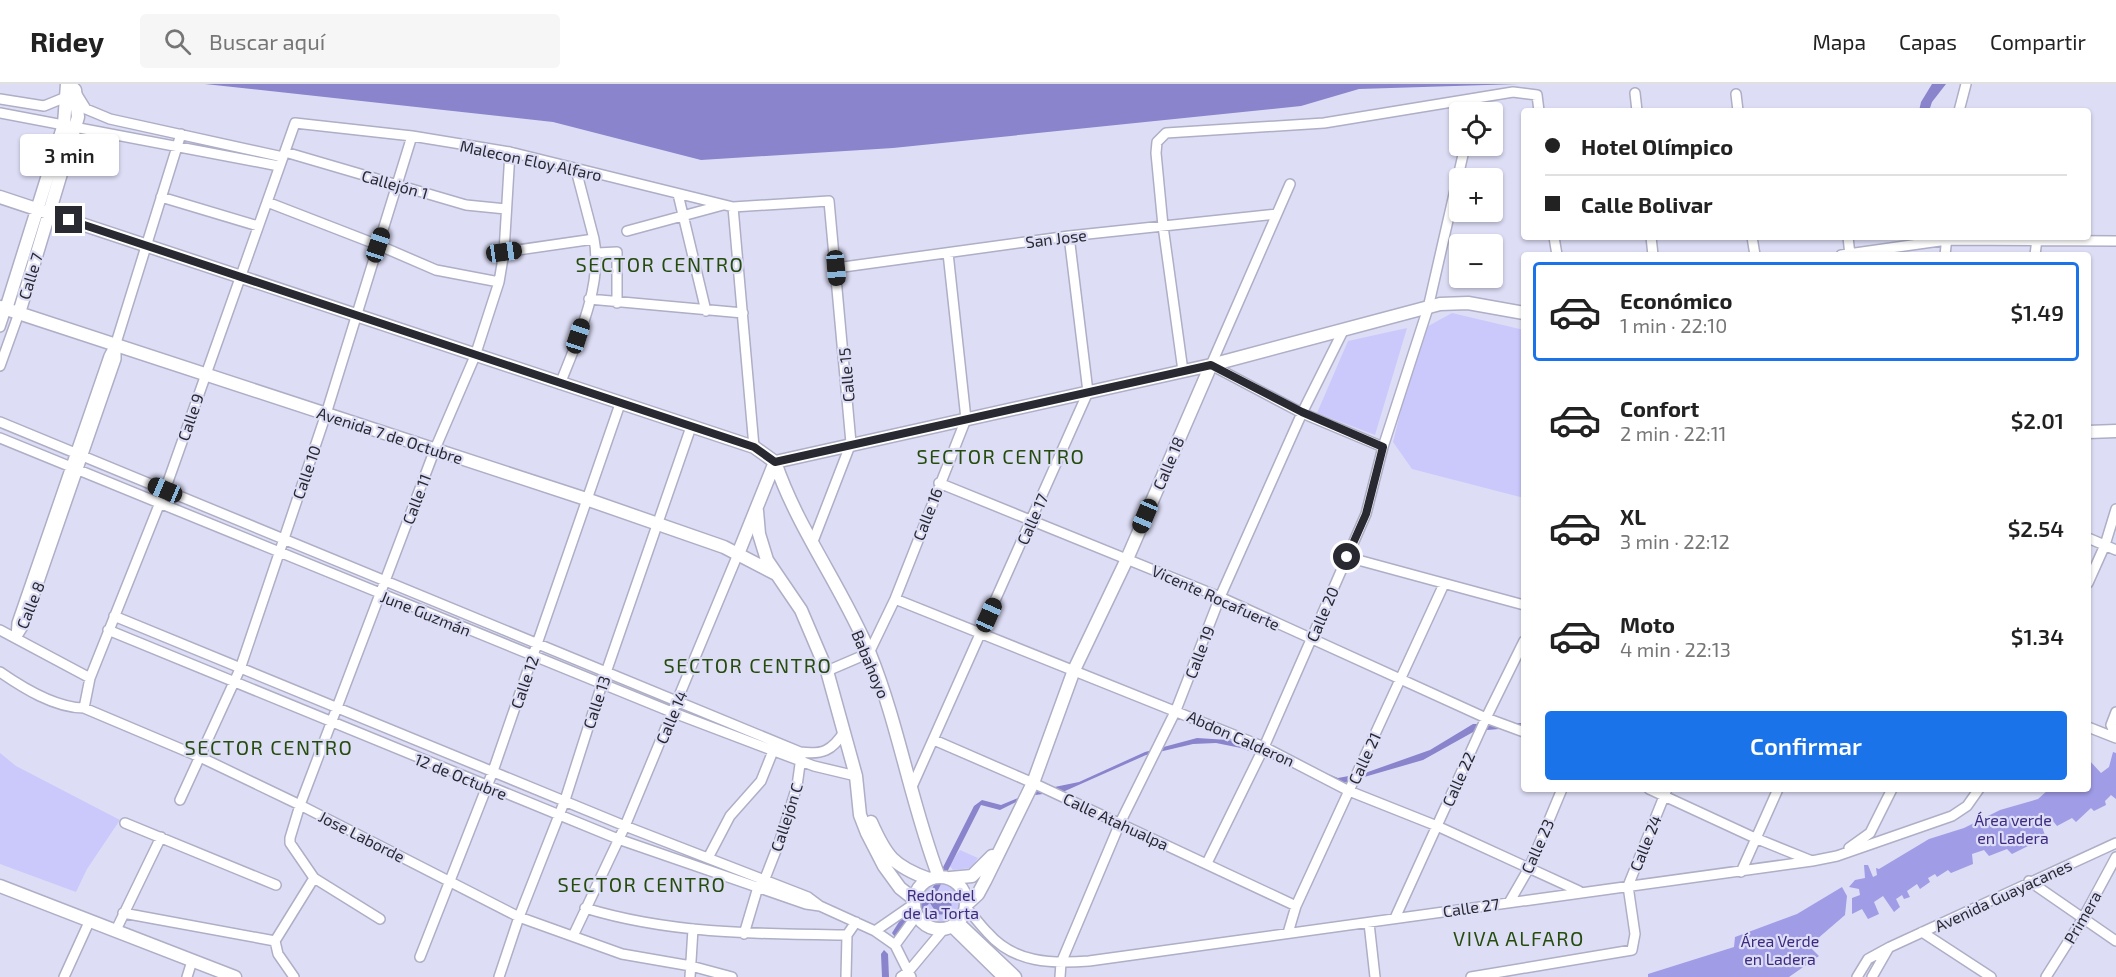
<!DOCTYPE html>
<html lang="es">
<head>
<meta charset="utf-8">
<style>
	:root { --surface:#fff; --page:#f6f6f6; --text:#222; --muted:#767676; --line:#e0e0e0; --accent:#1a73e8 }
	body { margin:0; font-family:"Exo 2",sans-serif; background:var(--page); color:var(--text); height:100vh; display:flex; flex-direction:column; font-size:22px; white-space:nowrap }
	* { box-sizing:border-box; margin:0 }
	p { font-size:20px; color:var(--muted) }
	.icon { flex:none; width:33px; height:33px; fill:none; stroke:currentColor; stroke-width:2; stroke-linecap:round; stroke-linejoin:round }
	.map { position:relative; flex:1; overflow:hidden }
	.sheet { position:absolute; left:1521px; top:168px; width:570px; height:540px; display:flex; flex-direction:column; background:var(--surface); border-radius:6px; box-shadow:0 2px 4px #0004 }
	.sheet>* { flex:none }
	.top-card { position:absolute; left:1521px; top:24px; width:570px; height:132px; border-radius:6px; box-shadow:0 2px 4px #0004; display:grid; align-content:center; height:132px; padding:0 24px; background:var(--surface) }
	.buttons { position:absolute; left:1449px; top:18px; display:grid; gap:12px }
	.buttons a { display:grid; place-items:center; width:54px; height:54px; border-radius:6px; background:var(--surface); box-shadow:0 2px 4px #0004; font-size:30px }
	.end { position:absolute; width:27px; height:27px; margin:-14px; border:8px solid #292932; background:#fff; box-shadow:0 0 0 3px #fff }
	.from { border-radius:50% }
	.bubble { position:absolute; height:42px; border-radius:6px; background:var(--surface); box-shadow:0 2px 4px #0004; font-size:20px; font-weight:600; line-height:42px; text-align:center }
	.car { position:absolute; width:18px; height:36px; margin:-18px -9px; border-radius:8px; box-shadow:0 0 4px 2px #0007; background:linear-gradient(#222 24%,#8ab4d8 0 40%,#222 0 76%,#8ab4d8 0 86%,#222 0) }
	.top-card b { display:flex; align-items:center; gap:21px; height:57px; font-size:22px }
	.top-card b+b { border-top:2px solid var(--line) }
	.top-card i { width:15px; height:15px; background:var(--text) }
	ul { padding:10px 0 0; list-style:none }
	li { display:flex; align-items:center; gap:18px; height:99px; margin:0 12px 9px; padding:0 12px; border:3px solid transparent; border-radius:6px }
	li div { flex:1 }
	li b { display:block; font-size:22px }
	li em { font-style:normal; font-weight:600 }
	li.on { border-color:var(--accent) }
	li>.icon { width:54px; height:54px; stroke-width:1.5 }
	.cta { display:flex; gap:12px; margin-top:auto; padding:12px 24px }
	.cta a { flex:1; height:69px; border-radius:6px; background:var(--accent); color:#fff; font-size:24px; font-weight:600; line-height:69px; text-align:center }
	header { display:flex; align-items:center; gap:36px; box-sizing:border-box; height:84px; padding:0 30px; background:var(--surface); border-bottom:2px solid var(--line) }
	header strong { font-size:28px }
	nav { display:flex; gap:33px; margin-inline-start:auto; font-size:21px }
	.search { width:420px; height:54px; background:var(--page); display:flex; align-items:center; gap:15px; box-sizing:border-box; padding:0 21px; border-radius:6px; color:var(--muted); font-size:22px }
	.map>svg:first-child { display:block }
	.green { fill:#cbc9fc }
	.forest { fill:#a09ce6 }
	.water { fill:#8984cc }
	.lines { fill:none; stroke-linecap:round; stroke-linejoin:round }
	.minor-casing { stroke:#aeaec6; stroke-width:12 }
	.major-casing { stroke:#aeaec6; stroke-width:15 }
	.minor { stroke:#fff; stroke-width:9 }
	.major { stroke:#fff; stroke-width:12 }
	.route { stroke:#292932; stroke-width:8 }
	.labels { text-anchor:middle; dominant-baseline:central; stroke-width:4.5; stroke-linejoin:round; paint-order:stroke }
	.street-label { font-size:16px; fill:#292932; stroke:#ddddf6 }
	.park-label { font-size:16px; fill:#3b2a7f; stroke:#ddddf6 }
	.quarter-label { font-size:20px; letter-spacing:1.5px; fill:#254c0d; stroke:#ddddf6 }
</style>
</head>
<body>
<header>
<strong>Ridey</strong>
<div class="search"><svg class="icon" aria-label="search" viewBox="0 0 24 24"><circle cx="10" cy="10" r="6"/><path d="M15 15l6 6"/></svg>Buscar aquí</div>
<nav><a>Mapa</a><a>Capas</a><a>Compartir</a></nav>
</header>
<div class="map">
<svg width="2116" height="893" viewBox="0 0 2116 893">
	<rect width="100%" height="100%" fill="#ddddf6"/>
	<path class="green" d="M1452 229 1524 246V414L1412 385 1393 358 1421 246Z
		M1407 244 1375 351 1317 329 1348 257Z
		M0 669 16 682 120 736 87 785 76 808 0 780Z
		M960 766 978 774 971 784 953 786 949 781Z
		M922 819a19 19 0 1 1 38 0a19 19 0 1 1-38 0Z"/>
	<path class="forest" d="M2113 668 2116 669V715L2111 711 2105 717 2106 721 2094 727 2091 724 2076 738 2072 734 2057 742 2053 737 2042 743 2045 751 2035 755 2036 758 2012 770 2007 765 1989 772 1984 766 1972 770 1973 780 1951 789 1948 786 1937 793 1935 790 1928 794 1930 798 1920 805 1917 800 1907 807 1910 813 1904 815 1902 811 1896 815 1900 823 1894 828 1883 812 1874 818 1879 830 1868 835 1862 825 1852 830V814L1860 811 1859 805 1849 803 1855 796 1865 794 1864 781H1868L1873 793 1877 791 1876 784 1879 785 1929 755 1964 744 2000 726 2038 715 2049 705H2088V675L2101 689 2109 683Z
		M1842 803 1847 812 1845 831 1809 862 1819 872 1789 893H1648V890L1734 863 1735 853 1797 830Z"/>
	<path class="water" d="M205 0H1518L1359 5 1301 22 893 64 701 76 553 38Z
		M1932 0H1946L1932 18 1929 27H1919L1921 18Z
		M1524 639V643L1475 647 1423 676 1340 700 1241 664 1216 659 1193 660 1146 671 1065 707 1028 712 1000 726 981 721 936 810C956 807 957 834 937 830L930 819 908 837 898 857 892 849 902 833 931 807 974 722 982 716 1001 721 1035 707 1079 698 1145 668 1197 654 1228 656 1258 661 1338 694 1365 689 1430 666 1473 640Z
		M884 866 888 870 889 893H882L881 870Z"/>
	<g class="lines">
		<defs>
			<path id="minor" d="M76 9 86 25 110 35 283 73
				M1635 9 1637 27
				M1736 10 1738 27
				M0 15 44 22 66 13
				M1959 27 1966 0
				M0 29 279 82
				M285 68 466 121 506 125
				M1290 100 1211 281 1302 329 1383 363
				M678 110 706 227
				M161 113 258 142
				M267 118 378 161 436 186 499 198
				M733 123 754 363
				M627 147 723 121
				M1554 153 1557 171
				M1651 153 1653 171
				M1752 153 1755 171
				M1848 153 1850 171
				M504 168 594 155 576 86
				M597 169 617 168V219
				M1841 171 1947 156 2116 157
				M1945 171 1947 153
				M2035 171 2037 155
				M836 184 1069 152 1277 130
				M589 215 743 229
				M0 243 6 225
				M0 282 19 229
				M1183 287 1163 142 1156 69 1157 58 1166 49 1324 39 1513 8 1537 11 1539 27
				M560 300C577 257 603 201 594 155
				M0 338 800 668C822 671 832 667 844 648
				M0 354 674 629 814 682 856 692
				M939 399 1220 513 1486 634 1524 648
				M2088 454 2116 466
				M1347 473 1524 521
				M2088 499 2105 461 2116 425
				M895 515 1264 663 1349 707 1437 742 1579 807
				M0 546 90 594
				M108 546 618 755 806 820 820 822 808 813 625 742 114 532
				M17 552 24 541 116 275V263
				M16 554 17 539 109 272 116 259 181 50
				M827 587 869 569 895 515 966 335 948 169
				M0 588C23 604 55 624 84 624L200 673 300 721 519 833 622 870 691 882 732 893
				M84 624 90 594 165 406 295 39 412 52 510 68 733 123 829 117 851 359 812 460
				M2116 628 2111 641 2116 652
				M2088 643 2116 654
				M934 656 1033 699 1296 822
				M911 705 1088 308 1069 152
				M1649 705 1755 754 1812 777
				M180 716 240 585 326 330 412 52
				M125 739 276 801
				M1849 764 1870 749 1892 705
				M708 774 730 732 761 697 773 667
				M1207 779 1264 663 1366 430 1383 363 1428 224 1465 62
				M1741 788 1778 705
				M314 794 380 835
				M2029 797 2116 857
				M1510 817 1529 784 1562 705
				M820 822 875 847 895 861 911 893
				M585 824C670 850 758 850 847 851
				M966 824C974 832 980 841 988 849 1014 879 1052 880 1089 877L1812 777 1837 772 1952 732 1967 722 1979 705
				M123 829 275 857
				M1395 834 1486 634 1524 557
				M1369 839 1375 893
				M951 843 1002 893
				M116 846 161 753
				M875 847 914 820
				M1922 848 1991 893
				M1288 849 1296 822 1444 500
				M744 850 758 803 764 797 780 756 797 702 801 673
				M573 852 625 742 738 470
				M895 861 917 831
				M420 873 493 687 620 320
				M64 893 90 836
				M187 893 192 877
				M294 893 278 870 275 857 314 794 290 759V754L300 721 435 365 475 272 499 198 504 168 510 68
				M499 893 519 833 565 716 602 600 691 343
				M690 893 693 845
				M846 893 847 851 856 838
				M901 893 908 888 943 846
				M1060 893 1061 879 1120 739 1176 626 1220 513 1302 329 1344 245
				M1471 893 1632 866 1635 850 1628 802 1667 705
				M1857 893 1868 875 1890 863 2116 759
				M1872 893 1888 865
				M2046 893 2082 836 2116 773"/>
			<path id="major" d="M0 113 754 363 775 378 1211 281 1440 220 1468 219 1524 229
				M0 223 586 415 724 463 776 490
				M6 225 64 40 67 0
				M19 229 78 33 75 6 69 0
				M2088 348 2116 347
				M775 378C798 446 843 504 870 570 899 642 911 720 939 793
				M757 427 759 450 767 476 801 526 827 587 856 692 860 731 867 749 884 782 900 804 914 815
				M738 470 775 378
				M871 738C886 772 893 782 929 795
				M914 819a26 26 0 1 1 52 0a26 26 0 1 1-52 0Z
				M950 794 972 792 992 772
				M0 802 235 893
				M967 820 978 810 985 797 1033 699 1074 586 1127 475 1211 281
				M958 839 1015 893"/>
		</defs>
		<use href="#minor" class="minor-casing"/>
		<use href="#major" class="major-casing"/>
		<use href="#minor" class="minor"/>
		<use href="#major" class="major"/>
	</g>
	<g class="lines">
		<path class="route" d="M69 136 754 363 775 378 1211 281 1302 328 1383 363 1366 430 1347 473"/>
	</g>
	<g class="labels">
		<g class="street-label">
			<text transform="translate(531 76) rotate(12)">Malecon Eloy Alfaro</text>
			<text transform="translate(395 100) rotate(16)">Callejón 1</text>
			<text transform="translate(1056 154) rotate(-7)">San Jose</text>
			<text transform="translate(30 192) rotate(-73)">Calle 7</text>
			<text transform="translate(846 291) rotate(-95)">Calle 15</text>
			<text transform="translate(190 333) rotate(-71)">Calle 9</text>
			<text transform="translate(390 351) rotate(18)">Avenida 7 de Octubre</text>
			<text transform="translate(1168 379) rotate(-67)">Calle 18</text>
			<text transform="translate(306 388) rotate(-71)">Calle 10</text>
			<text transform="translate(416 415) rotate(-69)">Calle 11</text>
			<text transform="translate(927 430) rotate(-69)">Calle 16</text>
			<text transform="translate(1032 435) rotate(-66)">Calle 17</text>
			<text transform="translate(1216 513) rotate(24)">Vicente Rocafuerte</text>
			<text transform="translate(30 521) rotate(-68)">Calle 8</text>
			<text transform="translate(426 529) rotate(22)">June Guzmán</text>
			<text transform="translate(1322 530) rotate(-67)">Calle 20</text>
			<text transform="translate(1199 568) rotate(-69)">Calle 19</text>
			<text transform="translate(871 580) rotate(67)">Babahoyo</text>
			<text transform="translate(524 598) rotate(-71)">Calle 12</text>
			<text transform="translate(596 618) rotate(-72)">Calle 13</text>
			<text transform="translate(671 633) rotate(-67)">Calle 14</text>
			<text transform="translate(1241 654) rotate(24)">Abdon Calderon</text>
			<text transform="translate(1364 674) rotate(-65)">Calle 21</text>
			<text transform="translate(461 692) rotate(22)">12 de Octubre</text>
			<text transform="translate(1458 695) rotate(-66)">Calle 22</text>
			<text transform="translate(786 733) rotate(-72)">Callejón C</text>
			<text transform="translate(1116 737) rotate(25)">Calle Atahualpa</text>
			<text transform="translate(362 752) rotate(27)">Jose Laborde</text>
			<text transform="translate(1645 759) rotate(-68)">Calle 24</text>
			<text transform="translate(1537 762) rotate(-66)">Calle 23</text>
			<text transform="translate(2003 811) rotate(-25)">Avenida Guayacanes</text>
			<text transform="translate(1471 823) rotate(-8)">Calle 27</text>
			<text transform="translate(2082 833) rotate(-60)">Primera</text>
		</g>
		<g class="park-label">
			<text x="2013" y="735">Área verde<tspan x="2013" dy="18">en Ladera</tspan></text>
			<text x="941" y="810">Redondel<tspan x="941" dy="18">de la Torta</tspan></text>
			<text x="1780" y="856">Área Verde<tspan x="1780" dy="18">en Ladera</tspan></text>
		</g>
		<g class="quarter-label">
			<text x="660" y="180">SECTOR CENTRO</text>
			<text x="1001" y="372">SECTOR CENTRO</text>
			<text x="748" y="581">SECTOR CENTRO</text>
			<text x="269" y="663">SECTOR CENTRO</text>
			<text x="642" y="800">SECTOR CENTRO</text>
			<text x="1519" y="854">VIVA ALFARO</text>
		</g>
	</g>
</svg>
<div class="buttons">
<a><svg class="icon" aria-label="locate" viewBox="0 0 24 24"><circle cx="12" cy="12" r="6"/><path d="M12 2v4M12 18v4M2 12h4M18 12h4"/></svg></a>
<a>+</a>
<a>−</a>
</div>
<i class="end from" style="left:1347px;top:473px"></i>
<i class="end" style="left:69px;top:136px"></i>
<div class="bubble" style="left:20px;top:50px;width:99px">3 min</div>
<i class="car" style="left:378px;top:161px;rotate:18deg"></i>
<i class="car" style="left:504px;top:168px;rotate:82deg"></i>
<i class="car" style="left:836px;top:184px;rotate:175deg"></i>
<i class="car" style="left:578px;top:252px;rotate:18deg"></i>
<i class="car" style="left:165px;top:406px;rotate:293deg"></i>
<i class="car" style="left:1145px;top:432px;rotate:203deg"></i>
<i class="car" style="left:989px;top:531px;rotate:24deg"></i>
<div class="top-card">
<b><i class="from"></i>Hotel Olímpico</b>
<b><i></i>Calle Bolivar</b>
</div>
<section class="sheet">
<ul>
<li class="on"><svg class="icon" aria-label="car" viewBox="0 0 24 24"><path d="M5 17H2v-5l4-1 3-4h7l3 4 3 1v5h-3M9 17h6M6 11h13"/><circle cx="7" cy="17" r="2"/><circle cx="17" cy="17" r="2"/></svg><div><b>Económico</b><p>1 min · 22:10</p></div><em>$1.49</em></li>
<li><svg class="icon" aria-label="car" viewBox="0 0 24 24"><path d="M5 17H2v-5l4-1 3-4h7l3 4 3 1v5h-3M9 17h6M6 11h13"/><circle cx="7" cy="17" r="2"/><circle cx="17" cy="17" r="2"/></svg><div><b>Confort</b><p>2 min · 22:11</p></div><em>$2.01</em></li>
<li><svg class="icon" aria-label="car" viewBox="0 0 24 24"><path d="M5 17H2v-5l4-1 3-4h7l3 4 3 1v5h-3M9 17h6M6 11h13"/><circle cx="7" cy="17" r="2"/><circle cx="17" cy="17" r="2"/></svg><div><b>XL</b><p>3 min · 22:12</p></div><em>$2.54</em></li>
<li><svg class="icon" aria-label="car" viewBox="0 0 24 24"><path d="M5 17H2v-5l4-1 3-4h7l3 4 3 1v5h-3M9 17h6M6 11h13"/><circle cx="7" cy="17" r="2"/><circle cx="17" cy="17" r="2"/></svg><div><b>Moto</b><p>4 min · 22:13</p></div><em>$1.34</em></li>
</ul>
<div class="cta"><a>Confirmar</a></div>
</section>
</div>
</body>
</html>
